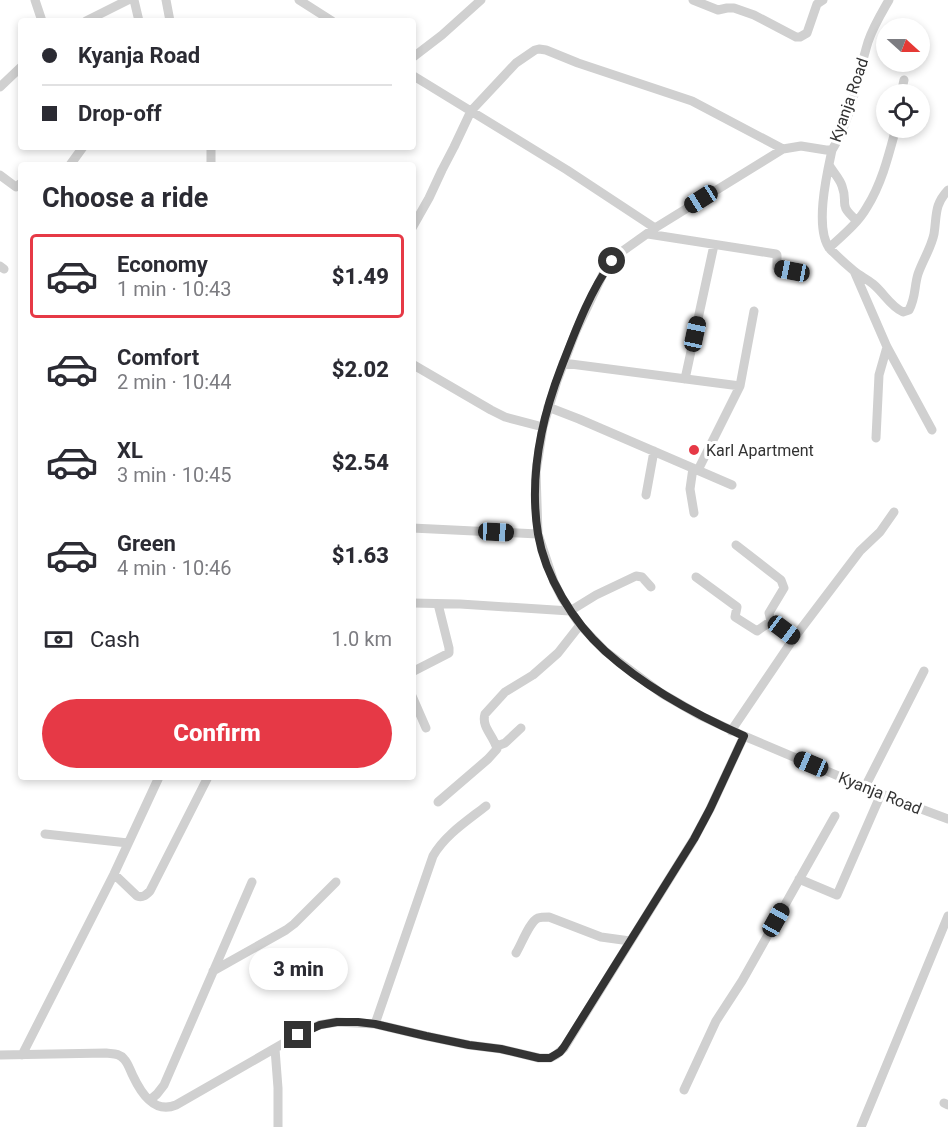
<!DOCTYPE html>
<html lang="en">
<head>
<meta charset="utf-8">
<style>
	:root { --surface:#fff; --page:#f2f2f3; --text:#2b2b33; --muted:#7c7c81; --line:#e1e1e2; --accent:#e63946 }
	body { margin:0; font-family:Roboto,sans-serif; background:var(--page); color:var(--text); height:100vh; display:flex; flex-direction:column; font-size:22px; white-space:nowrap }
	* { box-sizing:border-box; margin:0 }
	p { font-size:20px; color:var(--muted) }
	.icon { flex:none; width:33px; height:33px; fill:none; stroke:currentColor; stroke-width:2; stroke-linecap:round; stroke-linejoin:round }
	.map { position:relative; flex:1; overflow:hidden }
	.side { position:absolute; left:18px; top:162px; width:398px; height:618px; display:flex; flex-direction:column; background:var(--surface); border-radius:6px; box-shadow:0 3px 9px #0003 }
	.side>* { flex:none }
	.hud { position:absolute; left:18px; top:18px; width:398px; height:132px; border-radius:6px; box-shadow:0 3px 9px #0003; display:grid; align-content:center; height:132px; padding:0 24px; background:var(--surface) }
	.needle { width:39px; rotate:111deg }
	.controls { position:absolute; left:876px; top:18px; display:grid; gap:12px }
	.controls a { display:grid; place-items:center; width:54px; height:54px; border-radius:50%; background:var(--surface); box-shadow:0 3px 9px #0003; font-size:30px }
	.end { position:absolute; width:27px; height:27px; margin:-14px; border:8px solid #333; background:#fff; box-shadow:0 0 0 3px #fff }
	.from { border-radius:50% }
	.bubble { position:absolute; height:42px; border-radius:21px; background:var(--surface); box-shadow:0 3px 9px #0003; font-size:20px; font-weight:800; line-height:42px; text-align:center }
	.car { position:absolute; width:18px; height:36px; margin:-18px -9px; border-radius:8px; box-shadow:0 0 4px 2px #0007; background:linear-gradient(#222 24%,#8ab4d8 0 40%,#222 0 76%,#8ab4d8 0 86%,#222 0) }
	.hud b { display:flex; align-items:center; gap:21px; height:57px; font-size:22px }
	.hud b+b { border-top:2px solid var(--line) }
	.hud i { width:15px; height:15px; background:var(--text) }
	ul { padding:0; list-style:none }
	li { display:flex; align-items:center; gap:18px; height:84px; margin:0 12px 9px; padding:0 12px; border:3px solid transparent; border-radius:6px }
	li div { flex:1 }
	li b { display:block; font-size:22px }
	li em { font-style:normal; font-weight:800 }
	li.current { border-color:var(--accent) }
	li>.icon { width:54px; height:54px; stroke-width:1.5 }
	h2 { padding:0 24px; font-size:27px; line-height:72px }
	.pay { display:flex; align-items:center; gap:15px; height:66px; padding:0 24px; font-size:22px }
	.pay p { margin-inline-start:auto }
	.button { display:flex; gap:12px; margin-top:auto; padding:12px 24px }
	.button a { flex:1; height:69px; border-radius:36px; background:var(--accent); color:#fff; font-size:24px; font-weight:800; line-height:69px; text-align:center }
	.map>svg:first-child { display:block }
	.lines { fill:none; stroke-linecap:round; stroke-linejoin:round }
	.minor { stroke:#d0d0d0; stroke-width:9 }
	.route { stroke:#333; stroke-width:8 }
	.poi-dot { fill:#e63946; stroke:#fff; stroke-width:2 }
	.labels { text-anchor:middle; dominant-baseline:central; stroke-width:6; stroke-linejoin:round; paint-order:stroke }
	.street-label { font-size:16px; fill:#333; stroke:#fff }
	.poi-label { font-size:16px; fill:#333; stroke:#fff; text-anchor:start }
</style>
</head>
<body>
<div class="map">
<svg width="948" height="1127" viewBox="0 0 948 1127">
	<rect width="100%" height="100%" fill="#fff"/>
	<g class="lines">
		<path class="minor" d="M35 0 42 21
			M134 0 139 21
			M166 0 170 21
			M299 0 332 21
			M693 0 718 10 727 8H734L754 15 796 37H800L807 33 817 4 823 0
			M889 0C881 14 873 27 868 42 857 78 852 118 832 150H826L801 146 783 149 655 228 620 253 612 261 604 272 576 331 557 381 543 427 536 472 538 534 554 582 562 598 580 625 605 651 661 693 701 716 744 736 881 794 948 819
			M86 21 128 0
			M412 58 442 35 481 0
			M412 75 567 170 655 228
			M0 87 21 67
			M901 94 904 80
			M832 150C827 173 814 229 830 249 835 254 848 266 854 271 860 276 867 279 873 284 884 293 890 306 903 312L909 310C916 297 914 287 918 274 923 260 931 248 934 234 937 215 934 205 948 190
			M70 165 83 147
			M211 165V147
			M829 165C833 172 840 179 842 186 849 205 837 203 856 220
			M0 175 16 187 21 183
			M412 228 429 198 442 170 454 147 471 111 516 63 535 50 539 49 546 50 578 63 692 101 783 149
			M648 234 776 254 777 255V267L804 273
			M829 248C843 235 858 223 867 207 882 183 889 154 896 128
			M0 266 4 269
			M854 271 887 347 932 430
			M563 363 740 386
			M412 364 491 410 505 417 543 427
			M685 379 714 245
			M548 407 579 419 732 485
			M876 438 879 375 887 347
			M693 468 690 489 694 513
			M698 470 740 386 754 311
			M646 495 654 451
			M412 528 538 534
			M736 545 781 580 784 588 769 613 771 621
			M696 577 737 607 735 617 757 631 771 621 794 638
			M412 603 460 604 570 611 596 595 636 576 642 577 651 587
			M412 672 449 653V648L438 604
			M412 696 426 728
			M731 731 794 638 860 551 880 532 894 512
			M497 746 505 743 521 728
			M865 787 924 671
			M438 802 488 759 497 749C494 736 481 727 485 714L505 692 533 675 558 653 580 625
			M45 834 128 843
			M114 874 137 896C143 898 146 895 150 891L208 777
			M799 879 837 895 881 794
			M516 953C521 945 530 921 538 918 541 917 546 917 549 917L601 937 630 941
			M213 971 286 930 294 924 336 882
			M375 1024 433 856C445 835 467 821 486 806
			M275 1049 278 1088V1127
			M0 1055 106 1053C113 1054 119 1053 124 1059 128 1063 130 1070 133 1076 141 1093 154 1114 176 1105L298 1035 319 1025 337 1022 375 1024 426 1036 469 1045 501 1049 539 1058H550L556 1055 564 1048 694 839 710 809 744 736
			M22 1055 114 874 159 777
			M684 1090 716 1021 742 981 835 816
			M150 1100 157 1094 164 1085 252 882
			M944 1103 948 1105
			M861 1127 948 916"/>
	</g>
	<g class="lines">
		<path class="route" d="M298 1035 320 1025 337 1022H358L375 1024 426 1036 469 1045 501 1049 539 1058H550L560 1052 564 1047 694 839 710 809 744 736C694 714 646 688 605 651 573 622 545 576 538 534 529 478 541 420 561 368 575 332 589 293 612 261"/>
	</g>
	<circle class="poi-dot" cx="694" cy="450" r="6"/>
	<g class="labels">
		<g class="street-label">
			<text transform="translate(849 100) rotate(-71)">Kyanja Road</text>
			<text transform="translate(880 793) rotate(22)">Kyanja Road</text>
		</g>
		<g class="poi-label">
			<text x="706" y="450">Karl Apartment</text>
		</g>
	</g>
</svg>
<div class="controls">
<a><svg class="needle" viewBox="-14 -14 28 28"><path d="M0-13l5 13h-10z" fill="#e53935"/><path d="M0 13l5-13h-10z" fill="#7c7c81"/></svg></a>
<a><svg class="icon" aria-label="locate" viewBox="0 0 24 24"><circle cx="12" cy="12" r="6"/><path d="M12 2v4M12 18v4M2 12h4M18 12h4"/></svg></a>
</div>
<i class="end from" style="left:612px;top:261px"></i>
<i class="end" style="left:298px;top:1035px"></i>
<div class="bubble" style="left:249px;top:948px;width:99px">3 min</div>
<i class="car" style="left:701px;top:199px;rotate:238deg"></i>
<i class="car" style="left:792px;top:271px;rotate:281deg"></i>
<i class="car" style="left:695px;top:334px;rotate:12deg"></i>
<i class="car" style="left:496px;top:532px;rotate:93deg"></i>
<i class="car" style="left:784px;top:630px;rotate:127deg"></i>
<i class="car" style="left:811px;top:764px;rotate:293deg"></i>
<i class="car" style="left:776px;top:920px;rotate:29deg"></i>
<div class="hud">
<b><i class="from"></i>Kyanja Road</b>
<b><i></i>Drop-off</b>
</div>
<section class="side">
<h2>Choose a ride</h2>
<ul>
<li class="current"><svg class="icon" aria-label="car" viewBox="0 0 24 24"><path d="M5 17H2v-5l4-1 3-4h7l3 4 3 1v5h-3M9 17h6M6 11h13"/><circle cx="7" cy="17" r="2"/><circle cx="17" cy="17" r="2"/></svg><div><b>Economy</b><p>1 min · 10:43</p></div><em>$1.49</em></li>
<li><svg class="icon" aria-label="car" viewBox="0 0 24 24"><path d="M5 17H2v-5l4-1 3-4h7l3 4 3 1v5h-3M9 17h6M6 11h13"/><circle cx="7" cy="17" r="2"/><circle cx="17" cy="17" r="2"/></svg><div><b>Comfort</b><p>2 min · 10:44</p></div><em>$2.02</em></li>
<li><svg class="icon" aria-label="car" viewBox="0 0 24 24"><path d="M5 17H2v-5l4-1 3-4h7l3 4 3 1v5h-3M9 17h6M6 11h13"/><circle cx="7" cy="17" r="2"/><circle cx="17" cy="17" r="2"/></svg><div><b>XL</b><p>3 min · 10:45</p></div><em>$2.54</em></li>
<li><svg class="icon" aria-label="car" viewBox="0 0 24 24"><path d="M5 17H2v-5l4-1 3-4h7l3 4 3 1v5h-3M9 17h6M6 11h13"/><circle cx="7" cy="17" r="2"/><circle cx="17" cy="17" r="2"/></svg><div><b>Green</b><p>4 min · 10:46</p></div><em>$1.63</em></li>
</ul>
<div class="pay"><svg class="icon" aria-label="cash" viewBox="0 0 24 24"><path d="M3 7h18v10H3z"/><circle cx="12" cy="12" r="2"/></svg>Cash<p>1.0 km</p></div>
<div class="button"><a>Confirm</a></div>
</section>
</div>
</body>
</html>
